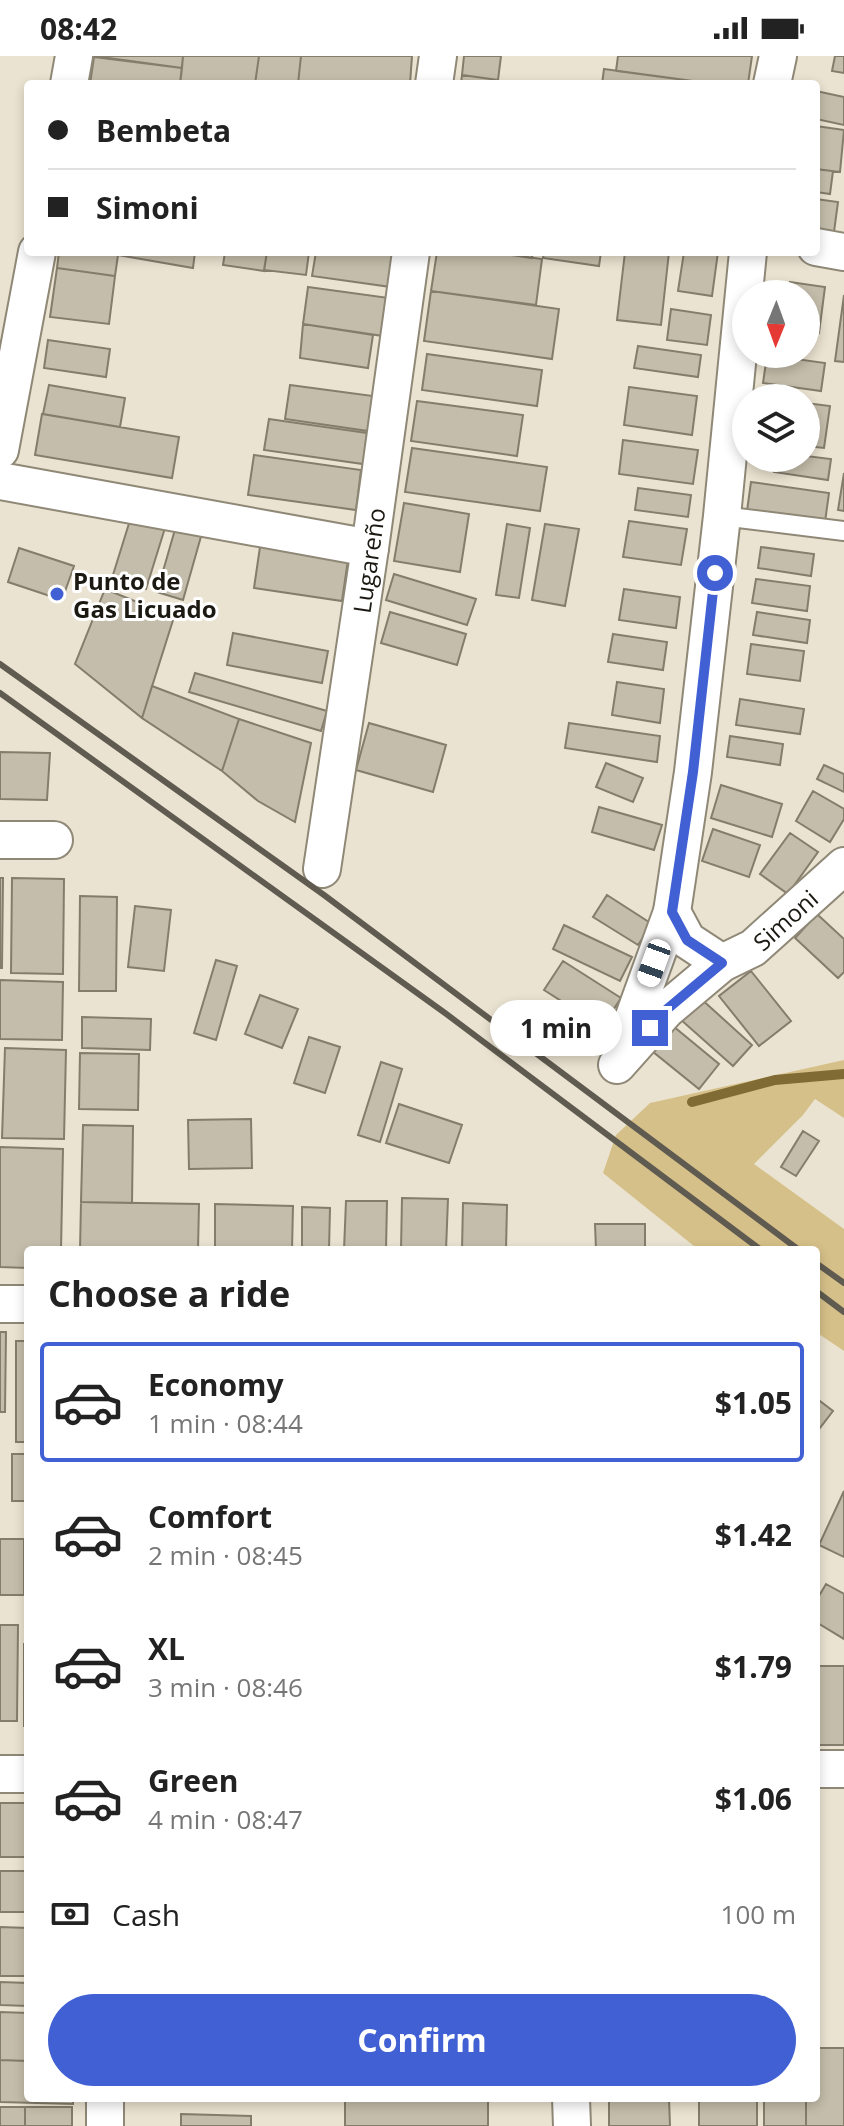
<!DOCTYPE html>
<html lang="en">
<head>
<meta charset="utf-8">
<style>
	:root { --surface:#fff; --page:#f2f2f2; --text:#222; --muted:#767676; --line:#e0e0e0; --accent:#4160d3 }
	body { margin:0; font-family:"Open Sans",sans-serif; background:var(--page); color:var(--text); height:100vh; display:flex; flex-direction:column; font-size:30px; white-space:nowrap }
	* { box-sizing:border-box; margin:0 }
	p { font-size:26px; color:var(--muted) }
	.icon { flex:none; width:44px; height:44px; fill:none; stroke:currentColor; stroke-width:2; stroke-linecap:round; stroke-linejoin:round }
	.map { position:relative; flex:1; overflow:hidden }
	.panel { position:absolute; left:24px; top:1190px; width:796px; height:856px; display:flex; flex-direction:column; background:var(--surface); border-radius:8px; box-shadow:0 4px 12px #0003 }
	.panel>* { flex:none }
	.hud { position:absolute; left:24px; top:24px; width:796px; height:176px; border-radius:8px; box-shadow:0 4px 12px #0003; display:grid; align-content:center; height:176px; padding:0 24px; background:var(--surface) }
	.needle { width:52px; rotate:181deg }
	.fabs { position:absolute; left:732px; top:224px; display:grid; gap:16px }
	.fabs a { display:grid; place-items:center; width:88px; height:88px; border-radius:50%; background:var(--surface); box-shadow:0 4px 12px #0003; font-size:40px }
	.end { position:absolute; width:36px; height:36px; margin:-18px; border:10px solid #4160d3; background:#fff; box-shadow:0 0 0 4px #fff }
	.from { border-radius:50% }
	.bubble { position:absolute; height:56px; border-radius:28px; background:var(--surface); box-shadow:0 4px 12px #0003; font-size:26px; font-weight:700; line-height:56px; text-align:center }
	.car { position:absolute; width:24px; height:48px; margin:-24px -12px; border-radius:10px; box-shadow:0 0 6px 2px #0007; background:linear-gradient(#fff 24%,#345 0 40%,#fff 0 76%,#345 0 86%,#fff 0) }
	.hud b { display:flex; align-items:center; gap:28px; height:76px; font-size:30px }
	.hud b+b { border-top:2px solid var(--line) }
	.hud i { width:20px; height:20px; background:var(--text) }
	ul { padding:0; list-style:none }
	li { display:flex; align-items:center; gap:24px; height:120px; margin:0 16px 12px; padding:0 8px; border:4px solid transparent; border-radius:8px }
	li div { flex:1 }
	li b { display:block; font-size:30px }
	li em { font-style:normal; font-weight:700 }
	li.current { border-color:var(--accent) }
	li>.icon { width:72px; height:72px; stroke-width:1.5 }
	h2 { padding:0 24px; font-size:36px; line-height:96px }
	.pay { display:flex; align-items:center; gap:20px; height:88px; padding:0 24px; font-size:30px }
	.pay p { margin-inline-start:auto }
	.primary-button { display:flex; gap:16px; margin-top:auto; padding:16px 24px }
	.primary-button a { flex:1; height:92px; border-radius:48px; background:var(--accent); color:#fff; font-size:32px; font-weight:700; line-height:92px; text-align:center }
	.status { display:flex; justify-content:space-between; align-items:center; height:56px; padding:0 40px; background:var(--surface); direction:ltr }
	.status svg { height:22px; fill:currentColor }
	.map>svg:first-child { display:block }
	.green { fill:#d6c089 }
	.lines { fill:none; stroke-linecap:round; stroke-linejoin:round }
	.stream { stroke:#806b34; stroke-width:10 }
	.building { fill:#c4bdab; stroke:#847d6c; stroke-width:2 }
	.lane-casing { stroke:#8f8877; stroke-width:22 }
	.street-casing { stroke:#8f8877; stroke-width:40 }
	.lane { stroke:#fff; stroke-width:18 }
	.street { stroke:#fff; stroke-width:36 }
	.rail { stroke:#5f5b50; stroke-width:6 }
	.route { stroke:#4160d3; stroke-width:10 }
	.poi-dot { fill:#4160d3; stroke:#fff; stroke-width:3 }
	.labels { text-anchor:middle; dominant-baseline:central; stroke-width:6; stroke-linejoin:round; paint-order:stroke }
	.street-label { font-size:24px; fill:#1c1912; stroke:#fff }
	.poi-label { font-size:24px; font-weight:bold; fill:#1c1912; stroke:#fff; text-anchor:start }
</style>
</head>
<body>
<div class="status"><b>08:42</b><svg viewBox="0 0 49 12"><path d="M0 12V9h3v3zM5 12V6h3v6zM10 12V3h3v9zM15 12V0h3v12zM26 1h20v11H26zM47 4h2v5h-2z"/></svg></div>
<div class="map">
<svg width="844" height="2070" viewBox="0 0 844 2070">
	<rect width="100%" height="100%" fill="#ebe3d1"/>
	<path class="green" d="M844 1004V1062L815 1043 803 1059 754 1108 844 1173V1295L816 1276V1194H699L603 1117 616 1079 650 1047Z"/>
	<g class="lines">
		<path class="stream" d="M692 1046 775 1024 844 1018"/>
	</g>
	<path class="building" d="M94 0H183L182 12Z
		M183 0H259L255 28H180Z
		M259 0H301L298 28H255Z
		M301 0H412L410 28H298Z
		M464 0H501L498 24 462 19Z
		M618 0H752L748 28H715L616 15Z
		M835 0H844V17L832 15Z
		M94 1 182 12 180 28H90Z
		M604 13 715 28H602Z
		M462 19 498 24 497 28H461Z
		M816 35 844 41V69L816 63Z
		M816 70 844 74 840 116 816 113Z
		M816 113 833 115 830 138 816 136Z
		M816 143 838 146 834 176 816 173Z
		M59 196H195L193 212 118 199 115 220 57 212Z
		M225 196H267L264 215 223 209Z
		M267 196H309L306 219 264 214Z
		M316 196H396L391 231 312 220Z
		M437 196H491L542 203 536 249 431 235Z
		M491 196H533L532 202Z
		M544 196H601L599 210 543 202Z
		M625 196H669L661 269 617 264Z
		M684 196H718L712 240 678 235Z
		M57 212 115 220 109 268 50 261Z
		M790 226 825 231 819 277 806 275V238H788Z
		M308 231 389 242 383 280 303 268Z
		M431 235 559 253 552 303 424 285Z
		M844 239V306L835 305Z
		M671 253 711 259 707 289 667 284Z
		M303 268 373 279 368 312 300 302Z
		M48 284 110 293 106 321 44 312Z
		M638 290 701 299 698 321 634 312Z
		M427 298 542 314 537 350 422 334Z
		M767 299 825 307 821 335 763 327Z
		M49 329 125 342 120 371 43 358Z
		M290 329 373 340 368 375 285 363Z
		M629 331 697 340 692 379 624 369Z
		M417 345 523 359 517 400 411 385Z
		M806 347 830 350 824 392 806 390Z
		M42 358 179 381 172 422 35 399Z
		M269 363 367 377 363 408 264 394Z
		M623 384 698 394 693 428 619 418Z
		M412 392 547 411 540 455 405 436Z
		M254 399 361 414 356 454 248 439Z
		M806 400 831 403 828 424 774 416 776 402H806Z
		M844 417V455L838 454Z
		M751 426 829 437 825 466 747 455Z
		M638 432 691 439 688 461 635 454Z
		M404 447 469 458 460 516 394 505Z
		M131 461 165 472 146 533 112 522Z
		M629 465 687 473 681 509 623 501Z
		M507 468 530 472 519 542 496 539Z
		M545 468 579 473 565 550 532 544Z
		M176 470 202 477 183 544 157 536Z
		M261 484 349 497 342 545 254 532Z
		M761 491 814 498 811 520 758 512Z
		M19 492 74 510 62 544 8 526Z
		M394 518 476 543 467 569 386 544Z
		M756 523 810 530 807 555 752 547Z
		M105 533 174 561 142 662 75 608Z
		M624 533 680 541 676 572 619 564Z
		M390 556 466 578 457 609 381 587Z
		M757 556 810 564 807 587 753 579Z
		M233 577 328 595 322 627 227 609Z
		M613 578 667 586 663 614 608 606Z
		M751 588 804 595 800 625 747 618Z
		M195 617 327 655 321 675 189 636Z
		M617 626 664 633 660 667 612 659Z
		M152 630 239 663 222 715 142 662Z
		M740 643 804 653 800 678 736 669Z
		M239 663 311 687 295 766 258 745 222 715Z
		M369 667 446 689 433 736 356 714Z
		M569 667 660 680 657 706 565 692Z
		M730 680 783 688 780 709 727 701Z
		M0 696 50 697 47 744 0 743Z
		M606 707 643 722 633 746 596 731Z
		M824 709 844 718V736L817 723Z
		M721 729 782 748 772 781 711 762Z
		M813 735 844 753V763L830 786 796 765Z
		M599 751 662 769 654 794 592 776Z
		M713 773 760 789 749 821 702 805Z
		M790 777 818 796 788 838 760 818Z
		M0 822H3L2 912H0Z
		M12 822 64 823 63 918 11 917Z
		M607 839 652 868 638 889 593 861Z
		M80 840 117 841 116 935H79Z
		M135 850 171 854 164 915 128 911Z
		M817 858 844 883V916L838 922 795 882Z
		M564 869 632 901 620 925 553 893Z
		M216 904 237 910 216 984 194 977Z
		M563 905 621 942 602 971 544 934Z
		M751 915 791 965 759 990 719 940Z
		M0 924 63 926 62 984 0 983Z
		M260 939 298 953 282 992 245 978Z
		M699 941 752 989 733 1010 680 963Z
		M82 961 151 963 150 994 82 992Z
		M673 970 719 1008 699 1033 652 995Z
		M309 981 340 991 325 1037 294 1027Z
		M5 992 66 994 64 1083 2 1082Z
		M80 997 139 998 138 1054 79 1053Z
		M381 1006 402 1013 380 1086 358 1079Z
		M399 1048 462 1069 449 1107 386 1087Z
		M251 1063 252 1112 189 1113 188 1064Z
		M83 1069 133 1070 132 1147 81 1146Z
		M803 1075 819 1085 796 1120 781 1111Z
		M0 1091 63 1093 61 1194H28V1212L0 1211Z
		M402 1142 448 1143 446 1194H401Z
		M346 1145H387L386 1194H344Z
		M81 1146 199 1148 198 1194H80Z
		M463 1147 507 1149 506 1194H462Z
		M215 1148 293 1150 292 1194H215Z
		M302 1151 330 1152 329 1194H302Z
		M595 1168H645V1194H596Z
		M0 1276H6L5 1356H0Z
		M16 1285H28V1386H16Z
		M816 1342 833 1355 816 1377Z
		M12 1398H28V1445H12Z
		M844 1435V1501L819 1489Z
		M25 1479H28V1563H25Z
		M0 1483H24V1539H0Z
		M826 1528 844 1538V1583L816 1566V1545Z
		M0 1569H18L17 1665H0Z
		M24 1588H28V1670H24Z
		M818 1610H844V1689H818Z
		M0 1747H28V1801H0Z
		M0 1815H28V1856H0Z
		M0 1871 28 1872V1920H0Z
		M0 1926 28 1927V1950L0 1949Z
		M0 1956 28 1957V2005L0 2004Z
		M816 1992H844V2070H806V2042H816Z
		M0 2004 28 2005V2042H73V2048L0 2046Z
		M345 2042H488V2070H345Z
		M609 2042H669L670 2070H609Z
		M699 2042H757V2070H699Z
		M764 2042H806V2070H764Z
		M0 2051H25V2070H0Z
		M25 2051H72V2070H25Z
		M181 2058 251 2060V2070H181Z"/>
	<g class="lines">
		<defs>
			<path id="lane" d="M722 460 844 475"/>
			<g id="street">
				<path d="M69 28 74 0"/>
				<path d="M434 28 438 0"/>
				<path d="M772 28 778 0"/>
				<path d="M816 191 844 196"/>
				<path d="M0 394 37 196"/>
				<path d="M0 425 370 492"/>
				<path d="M0 784H54"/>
				<path id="s1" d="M322 813 370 492 411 196"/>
				<path d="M722 907 687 884 672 856 693 716 722 460 748 196"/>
				<path d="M624 988 672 856"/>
				<path id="s2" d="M617 1009 666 954 722 907 753 892 844 810"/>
				<path d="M0 1248H28"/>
				<path d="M816 1713H844"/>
				<path d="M0 1718H28"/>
				<path d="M571 2042 572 2070"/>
				<path d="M105 2070V2042"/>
			</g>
		</defs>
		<use href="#lane" class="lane-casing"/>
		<use href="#street" class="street-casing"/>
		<use href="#lane" class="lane"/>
		<use href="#street" class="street"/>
		<path class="rail" d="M0 608 324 839 799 1194
			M0 637 445 957 761 1194
			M816 1207 844 1227
			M816 1235 844 1256"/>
	</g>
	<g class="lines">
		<path class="route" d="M650 972 666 954 722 907 687 884 672 856 693 716 715 517"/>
	</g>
	<circle class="poi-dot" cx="57" cy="538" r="8"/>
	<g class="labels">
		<g class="street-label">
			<text stroke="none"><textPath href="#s1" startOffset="312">Lugareño</textPath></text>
			<text stroke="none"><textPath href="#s2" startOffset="224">Simoni</textPath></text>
		</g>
		<g class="poi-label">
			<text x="73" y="524">Punto de<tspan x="73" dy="28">Gas Licuado</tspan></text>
		</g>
	</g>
</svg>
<div class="fabs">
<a><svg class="needle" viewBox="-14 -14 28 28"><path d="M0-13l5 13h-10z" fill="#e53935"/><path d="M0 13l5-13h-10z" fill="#767676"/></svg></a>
<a><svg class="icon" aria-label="layers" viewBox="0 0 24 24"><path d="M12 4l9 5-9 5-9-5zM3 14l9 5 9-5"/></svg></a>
</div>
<i class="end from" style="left:715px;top:517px"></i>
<i class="end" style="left:650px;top:972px"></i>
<div class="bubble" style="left:490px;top:944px;width:132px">1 min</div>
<i class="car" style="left:654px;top:907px;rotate:200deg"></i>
<div class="hud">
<b><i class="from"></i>Bembeta</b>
<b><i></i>Simoni</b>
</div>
<section class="panel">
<h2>Choose a ride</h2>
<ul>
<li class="current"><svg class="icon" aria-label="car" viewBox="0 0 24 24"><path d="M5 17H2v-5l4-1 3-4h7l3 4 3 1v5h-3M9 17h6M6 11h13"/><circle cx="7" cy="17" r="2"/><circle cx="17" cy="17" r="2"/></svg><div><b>Economy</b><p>1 min · 08:44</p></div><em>$1.05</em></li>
<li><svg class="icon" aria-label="car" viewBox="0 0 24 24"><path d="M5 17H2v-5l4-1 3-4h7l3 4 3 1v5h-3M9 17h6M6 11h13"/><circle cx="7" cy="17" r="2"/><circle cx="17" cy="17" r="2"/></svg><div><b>Comfort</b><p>2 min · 08:45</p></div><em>$1.42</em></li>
<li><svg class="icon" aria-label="car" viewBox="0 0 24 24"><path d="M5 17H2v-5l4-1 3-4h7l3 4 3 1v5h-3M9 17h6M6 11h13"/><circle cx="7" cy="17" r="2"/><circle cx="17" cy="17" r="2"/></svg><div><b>XL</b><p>3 min · 08:46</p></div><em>$1.79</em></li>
<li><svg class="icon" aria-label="car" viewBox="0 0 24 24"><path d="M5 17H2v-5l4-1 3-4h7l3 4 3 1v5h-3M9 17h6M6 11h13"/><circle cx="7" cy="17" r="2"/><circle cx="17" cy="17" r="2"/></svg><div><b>Green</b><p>4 min · 08:47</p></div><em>$1.06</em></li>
</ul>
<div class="pay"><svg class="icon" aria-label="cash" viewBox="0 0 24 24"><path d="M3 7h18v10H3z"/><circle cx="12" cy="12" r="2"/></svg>Cash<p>100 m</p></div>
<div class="primary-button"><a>Confirm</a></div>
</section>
</div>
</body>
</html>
